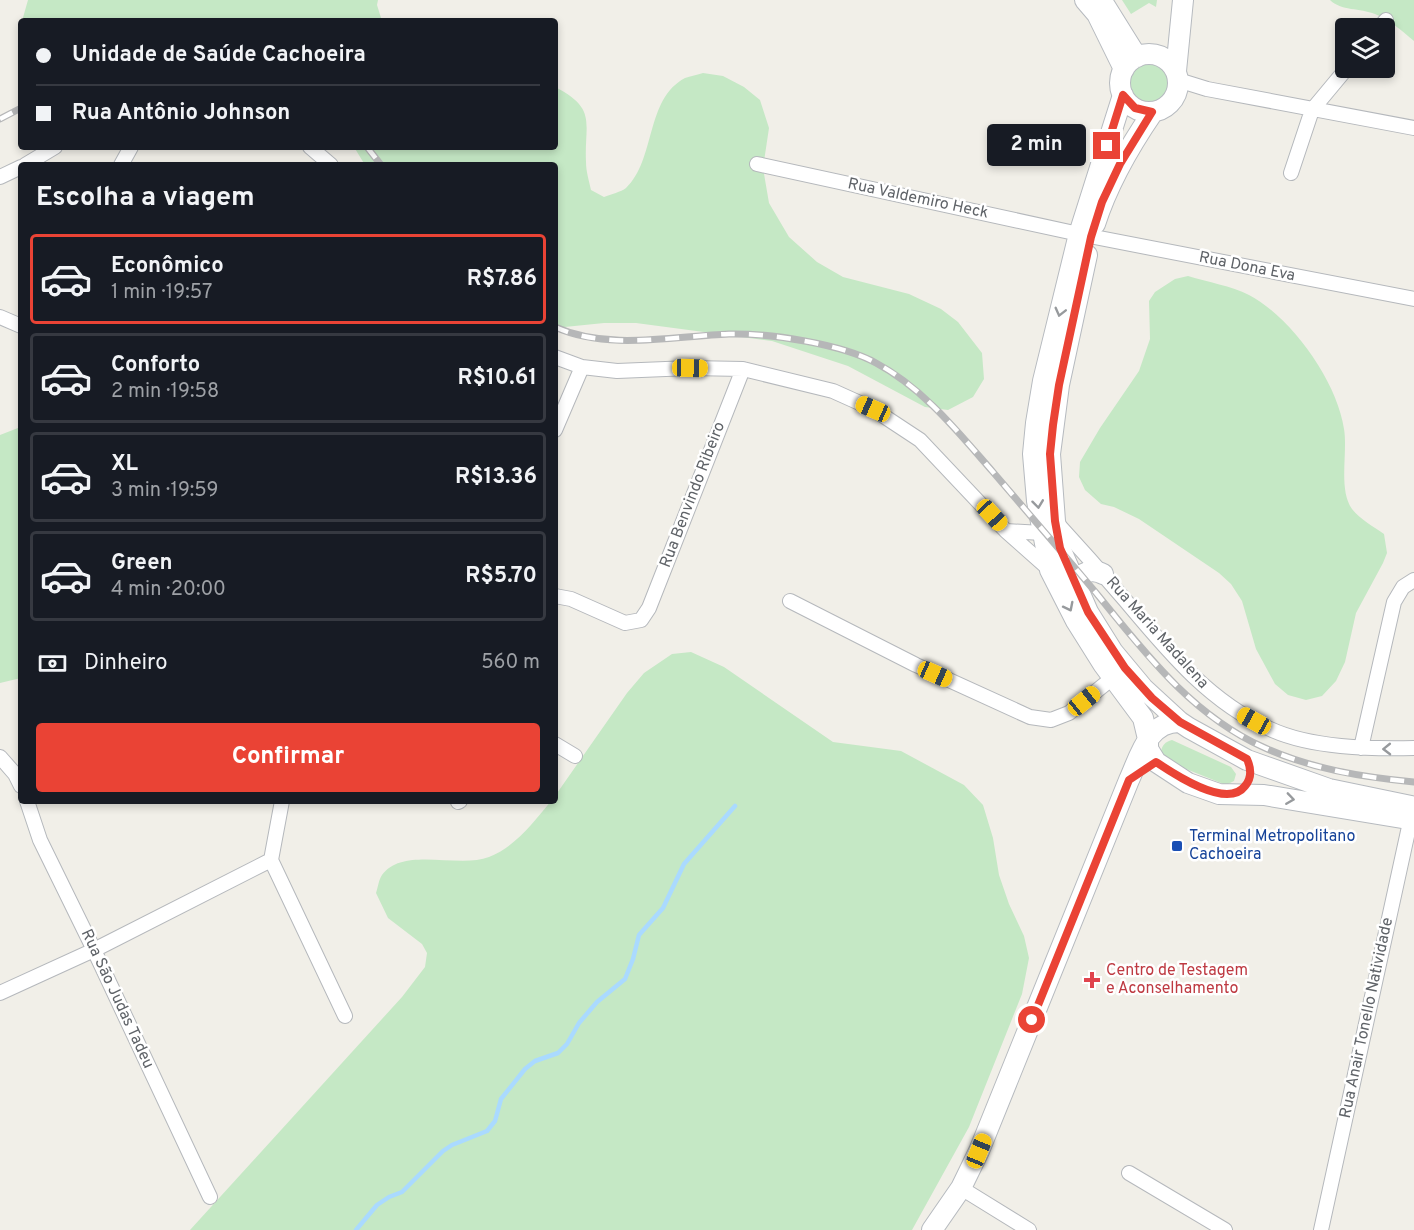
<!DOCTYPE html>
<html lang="pt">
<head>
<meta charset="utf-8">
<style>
	:root { --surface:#171b24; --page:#242831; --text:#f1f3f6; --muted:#9ea1a6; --line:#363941; --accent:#ea4335 }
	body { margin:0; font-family:Overpass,sans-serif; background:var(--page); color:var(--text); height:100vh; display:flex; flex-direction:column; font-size:22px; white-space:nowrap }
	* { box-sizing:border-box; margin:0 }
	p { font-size:20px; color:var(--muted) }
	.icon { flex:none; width:33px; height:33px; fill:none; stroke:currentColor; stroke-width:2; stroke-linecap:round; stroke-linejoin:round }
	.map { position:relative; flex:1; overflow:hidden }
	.panel { position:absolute; left:18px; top:162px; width:540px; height:642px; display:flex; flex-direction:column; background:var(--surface); border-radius:6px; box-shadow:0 3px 9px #0003 }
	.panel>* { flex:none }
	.hud { position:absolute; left:18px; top:18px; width:540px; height:132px; border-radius:6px; box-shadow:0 3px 9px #0003; display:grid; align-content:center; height:132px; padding:0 18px; background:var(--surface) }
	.tools { position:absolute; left:1335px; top:18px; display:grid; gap:12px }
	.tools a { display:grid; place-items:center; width:60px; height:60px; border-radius:6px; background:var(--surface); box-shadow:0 3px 9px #0003; font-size:30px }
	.end { position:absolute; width:27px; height:27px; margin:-14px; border:8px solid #ea4335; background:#fff; box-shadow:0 0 0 3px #fff }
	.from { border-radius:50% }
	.bubble { position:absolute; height:42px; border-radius:6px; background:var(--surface); box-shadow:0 3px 9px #0003; font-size:20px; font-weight:700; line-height:42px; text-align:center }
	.car { position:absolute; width:18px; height:36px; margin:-18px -9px; border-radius:8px; box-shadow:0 0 4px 2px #0007; background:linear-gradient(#f5c518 24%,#345 0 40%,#f5c518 0 76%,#345 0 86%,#f5c518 0) }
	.hud b { display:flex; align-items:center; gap:21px; height:57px; font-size:22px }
	.hud b+b { border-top:2px solid var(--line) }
	.hud i { width:15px; height:15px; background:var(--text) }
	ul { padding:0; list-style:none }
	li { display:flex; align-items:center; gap:18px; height:90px; margin:0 12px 9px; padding:0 6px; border:3px solid var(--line); border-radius:6px }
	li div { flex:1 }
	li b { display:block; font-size:22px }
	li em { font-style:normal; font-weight:700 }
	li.on { border-color:var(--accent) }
	li>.icon { width:54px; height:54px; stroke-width:1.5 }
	h2 { padding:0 18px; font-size:27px; line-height:72px }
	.pay { display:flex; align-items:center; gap:15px; height:66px; padding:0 18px; font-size:22px }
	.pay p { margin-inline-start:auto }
	.button { display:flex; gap:12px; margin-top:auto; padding:12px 18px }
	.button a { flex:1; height:69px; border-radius:6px; background:var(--accent); color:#fff; font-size:24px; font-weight:700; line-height:69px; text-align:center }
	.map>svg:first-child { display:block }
	.green { fill:#c5e8c5 }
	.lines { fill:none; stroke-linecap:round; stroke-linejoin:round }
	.stream { stroke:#aadaff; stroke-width:4.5 }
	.minor-casing { stroke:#b5b8bc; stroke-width:16 }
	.secondary-casing { stroke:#b6babf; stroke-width:22 }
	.minor { stroke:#fff; stroke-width:14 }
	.secondary { stroke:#fff; stroke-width:20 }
	.rail-casing { stroke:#b6b7b8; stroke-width:7 }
	.rail { stroke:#fff; stroke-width:4.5; stroke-dasharray:14; stroke-linecap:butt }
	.oneway { stroke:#979a9d }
	.route { stroke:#ea4335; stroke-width:8 }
	.transit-dot { fill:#1a4fb4; stroke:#fff; stroke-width:2 }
	.health-dot { fill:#e0444e; stroke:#fff; stroke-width:2 }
	.labels { text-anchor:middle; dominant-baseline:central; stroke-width:5; stroke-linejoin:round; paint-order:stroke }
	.street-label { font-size:16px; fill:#5f6368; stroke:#fff }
	.transit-label { font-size:16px; fill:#164399; stroke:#fff; text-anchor:start }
	.health-label { font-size:16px; fill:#be3a42; stroke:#fff; text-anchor:start }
</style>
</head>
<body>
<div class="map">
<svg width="1414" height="1230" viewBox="0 0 1414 1230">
	<rect width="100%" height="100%" fill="#f1efe8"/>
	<path class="green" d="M28 0H378L377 5 382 21H22Z
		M1122 0H1157L1156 7 1149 3 1131 14Z
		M1330 0H1414V41C1401 30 1390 20 1375 14 1360 8 1341 11 1330 0Z
		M1130 83a20 20 0 1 1 40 0a20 20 0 1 1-40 0Z
		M703 73 723 76 744 87 760 100 769 128 763 168 769 203 789 237 817 262 843 277 909 294 941 309 958 322 982 353 984 379 973 397 948 410 925 407 848 366 772 341 636 323H604L555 328V165H365L354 147H555V87C598 109 584 123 586 162 586 171 589 181 591 190L604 197C611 194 621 192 626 188 656 160 645 99 685 78 690 76 698 75 703 73Z
		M1188 276C1208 282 1231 286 1249 295 1291 317 1337 381 1344 429 1348 453 1338 489 1352 509 1360 519 1374 527 1384 534L1387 553 1383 563 1356 613 1345 662 1336 681 1322 696 1306 700 1288 695 1275 684 1256 649 1242 601 1231 584 1219 573 1139 519 1114 507 1101 504 1085 490 1079 477 1080 462 1100 428 1139 371 1150 339 1149 301 1155 292 1175 279Z
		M18 428 21 429V678L0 683V435Z
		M691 652 724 667 833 742 901 751 964 785 983 805 993 838 999 875 1009 904 1024 936 1029 958 1022 994 969 1127 912 1230H190L402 997 425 967 427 953 422 944 388 918 376 893C378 887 379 879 382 875 403 846 459 869 489 857 516 846 533 823 551 801H555V796L627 693 644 673 672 654Z
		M1172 740 1231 767 1236 774 1234 781 1226 785 1166 761 1161 752C1162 745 1165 742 1172 740Z"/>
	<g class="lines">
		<path class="stream" d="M356 1230 377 1205 389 1197 402 1192 443 1151 452 1145 487 1131 495 1121 501 1099 525 1069 535 1061 558 1053 567 1044 579 1023 597 1002 625 979 633 959 639 935 663 908 684 864 735 806"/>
		<defs>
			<path id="minor" d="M1379 28 1386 20
				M1178 80 1207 89 1414 128
				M310 147 331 165
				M757 164 1079 234 1414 299
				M25 165 55 147
				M121 165 131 147
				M1291 173 1312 110 1347 68
				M0 177 21 167
				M0 317 21 326
				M555 357 582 367 617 371 690 368 743 369 833 391 873 409 920 440 1006 531 1050 570
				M555 430 582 367
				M1055 521C1079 547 1102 573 1125 600 1167 650 1209 702 1270 729 1311 748 1370 749 1414 748
				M1006 531 1042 533
				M555 596 571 599 625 623 641 620 649 608 743 369
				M790 601 916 665 1030 717 1051 720 1069 713 1120 672
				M555 744 575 756
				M1361 748 1394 602 1403 587 1414 580
				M0 757 15 774 21 786
				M27 801 40 840 94 950 210 1197
				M458 802 460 801
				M271 860 345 1016
				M0 993 94 950 271 860 282 801
				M1129 1173 1225 1230
				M961 1188 1029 1230
				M1321 1230 1412 813"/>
			<path id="secondary" d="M1085 0 1097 14 1124 69
				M1102 1 1137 57
				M1120 83a29 29 0 1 1 58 0a29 29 0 1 1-58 0Z
				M1176 71 1183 0
				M1123 95 1079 234 1043 381 1036 423 1033 454 1037 501 1050 570 1076 621 1103 664 1143 718 1148 739V749L1156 762 1188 783 1219 794 1264 795 1414 820
				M1095 224C1108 183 1129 147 1153 112
				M1087 255 1059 385 1050 454 1055 521 1060 548 1088 612 1113 652 1143 688 1180 722 1189 728 1247 760 1329 789 1411 806
				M1075 583C1081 572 1092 568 1103 574
				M932 1230 961 1188 979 1151 1129 780C1140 756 1148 721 1180 722"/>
		</defs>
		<use href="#minor" class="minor-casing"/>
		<use href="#secondary" class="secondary-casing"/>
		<use href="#minor" class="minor"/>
		<use href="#secondary" class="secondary"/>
		<defs>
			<path id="rail" d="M0 119 21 108
				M367 147 381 165
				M555 327C609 351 673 336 729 334 769 333 842 344 876 363 923 388 958 432 993 472 1028 513 1063 553 1097 594 1145 653 1192 715 1263 747 1311 769 1362 777 1414 782"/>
		</defs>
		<use href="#rail" class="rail-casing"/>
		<use href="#rail" class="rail"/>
	</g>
	<defs><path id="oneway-chevron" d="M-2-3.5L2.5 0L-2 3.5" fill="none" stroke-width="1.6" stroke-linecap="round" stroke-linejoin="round" transform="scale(1.5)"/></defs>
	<g class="oneway">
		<use href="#oneway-chevron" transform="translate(1060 312) rotate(104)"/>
		<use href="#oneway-chevron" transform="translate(1038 504) rotate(83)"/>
		<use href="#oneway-chevron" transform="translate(1069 607) rotate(63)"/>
		<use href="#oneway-chevron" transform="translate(1387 749) rotate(179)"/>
		<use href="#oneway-chevron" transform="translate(1290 799) rotate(8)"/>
	</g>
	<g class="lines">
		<path class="route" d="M1032 1020 1129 780 1156 762C1174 774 1227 810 1245 786 1252 778 1251 768 1247 759L1180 722 1152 698 1125 668 1088 612 1060 548 1055 521 1050 454 1053 425 1059 385 1091 237 1102 202 1120 164 1152 112 1135 108 1123 95 1107 146"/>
	</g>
	<rect class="transit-dot" x="1171" y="840" width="12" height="12" rx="3"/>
	<path class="health-dot" d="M1089 971h6v6h6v6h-6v6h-6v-6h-6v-6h6z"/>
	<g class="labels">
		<g class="street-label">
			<text transform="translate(918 199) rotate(12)">Rua Valdemiro Heck</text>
			<text transform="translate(1247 267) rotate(11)">Rua Dona Eva</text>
			<text transform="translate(693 495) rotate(-69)">Rua Benvindo Ribeiro</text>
			<text transform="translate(1157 633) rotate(48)">Rua Maria Madalena</text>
			<text transform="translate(117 999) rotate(65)">Rua São Judas Tadeu</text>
			<text transform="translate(1367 1018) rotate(-78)">Rua Anair Tonello Natividade</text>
		</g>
		<g class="transit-label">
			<text x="1189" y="837">Terminal Metropolitano<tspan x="1189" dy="18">Cachoeira</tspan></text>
		</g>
		<g class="health-label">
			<text x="1106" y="971">Centro de Testagem<tspan x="1106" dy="18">e Aconselhamento</tspan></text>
		</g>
	</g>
</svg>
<div class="tools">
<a><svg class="icon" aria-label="layers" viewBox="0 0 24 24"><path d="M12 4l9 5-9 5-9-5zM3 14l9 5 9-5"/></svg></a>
</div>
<i class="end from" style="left:1032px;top:1020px"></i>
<i class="end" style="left:1107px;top:146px"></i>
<div class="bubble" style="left:987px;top:124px;width:99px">2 min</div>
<i class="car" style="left:690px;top:368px;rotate:91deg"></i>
<i class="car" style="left:873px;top:409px;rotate:294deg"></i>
<i class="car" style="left:992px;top:515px;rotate:137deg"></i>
<i class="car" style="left:935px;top:674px;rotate:114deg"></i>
<i class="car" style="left:1084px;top:701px;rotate:51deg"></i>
<i class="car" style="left:1254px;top:721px;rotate:299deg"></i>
<i class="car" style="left:979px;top:1151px;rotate:22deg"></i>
<div class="hud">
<b><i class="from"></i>Unidade de Saúde Cachoeira</b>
<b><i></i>Rua Antônio Johnson</b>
</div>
<section class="panel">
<h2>Escolha a viagem</h2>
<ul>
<li class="on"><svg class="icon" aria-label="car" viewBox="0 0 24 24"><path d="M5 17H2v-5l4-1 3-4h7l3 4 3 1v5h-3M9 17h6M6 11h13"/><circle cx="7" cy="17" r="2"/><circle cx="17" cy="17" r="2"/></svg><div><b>Econômico</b><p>1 min · 19:57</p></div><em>R$7.86</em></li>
<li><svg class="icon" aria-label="car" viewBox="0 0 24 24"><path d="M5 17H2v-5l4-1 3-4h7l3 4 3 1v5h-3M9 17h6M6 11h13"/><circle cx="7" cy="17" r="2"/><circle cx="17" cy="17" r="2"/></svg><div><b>Conforto</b><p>2 min · 19:58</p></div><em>R$10.61</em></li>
<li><svg class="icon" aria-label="car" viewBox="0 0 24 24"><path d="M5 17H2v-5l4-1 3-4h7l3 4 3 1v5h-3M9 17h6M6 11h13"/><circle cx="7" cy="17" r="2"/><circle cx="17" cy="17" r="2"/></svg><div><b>XL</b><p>3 min · 19:59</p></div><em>R$13.36</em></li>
<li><svg class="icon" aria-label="car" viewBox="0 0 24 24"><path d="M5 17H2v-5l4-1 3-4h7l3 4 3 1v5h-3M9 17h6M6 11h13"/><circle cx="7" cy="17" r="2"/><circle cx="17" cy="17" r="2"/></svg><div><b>Green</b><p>4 min · 20:00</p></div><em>R$5.70</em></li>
</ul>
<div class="pay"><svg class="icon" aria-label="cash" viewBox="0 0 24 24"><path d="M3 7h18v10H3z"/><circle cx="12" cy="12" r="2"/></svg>Dinheiro<p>560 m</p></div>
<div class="button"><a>Confirmar</a></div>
</section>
</div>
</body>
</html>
